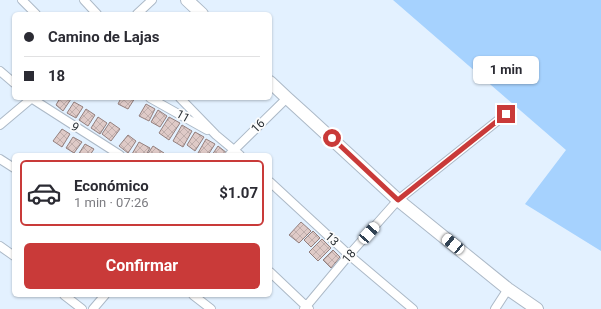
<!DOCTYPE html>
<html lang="es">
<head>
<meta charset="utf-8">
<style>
	:root { --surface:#fff; --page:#f7f7f7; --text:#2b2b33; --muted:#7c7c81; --line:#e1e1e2; --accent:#c93a39 }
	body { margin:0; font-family:Roboto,sans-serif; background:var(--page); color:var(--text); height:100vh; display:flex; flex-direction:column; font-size:15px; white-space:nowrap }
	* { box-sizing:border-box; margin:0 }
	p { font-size:13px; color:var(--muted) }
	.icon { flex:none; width:22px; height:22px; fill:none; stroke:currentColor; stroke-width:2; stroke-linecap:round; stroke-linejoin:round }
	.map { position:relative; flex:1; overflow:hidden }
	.side { position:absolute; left:12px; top:153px; width:260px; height:144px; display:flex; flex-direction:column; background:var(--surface); border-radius:6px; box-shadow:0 1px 3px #0004 }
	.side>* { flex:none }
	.guide { position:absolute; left:12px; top:12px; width:260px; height:88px; border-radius:6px; box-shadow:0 1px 3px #0004; display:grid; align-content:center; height:88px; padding:0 12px; background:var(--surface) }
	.end { position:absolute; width:18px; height:18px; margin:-9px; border:5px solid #c93a39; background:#fff; box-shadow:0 0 0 2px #fff }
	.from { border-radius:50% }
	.bubble { position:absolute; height:28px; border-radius:6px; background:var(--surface); box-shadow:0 1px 3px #0004; font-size:13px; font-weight:700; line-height:28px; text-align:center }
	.car { position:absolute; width:12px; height:24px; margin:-12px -6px; border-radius:5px; box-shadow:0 0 3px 1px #0007; background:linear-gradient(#fff 24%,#345 0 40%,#fff 0 76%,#345 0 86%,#fff 0) }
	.guide b { display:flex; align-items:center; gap:14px; height:38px; font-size:15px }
	.guide b+b { border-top:1px solid var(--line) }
	.guide i { width:10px; height:10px; background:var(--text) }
	ul { padding:7px 0 0; list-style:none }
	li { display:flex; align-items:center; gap:12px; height:66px; margin:0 8px 6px; padding:0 4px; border:2px solid var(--line); border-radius:6px }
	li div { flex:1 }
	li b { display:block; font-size:15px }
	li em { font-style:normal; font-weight:700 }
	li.selected { border-color:var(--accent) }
	li>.icon { width:36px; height:36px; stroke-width:1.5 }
	.primary-button { display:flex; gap:8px; margin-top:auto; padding:8px 12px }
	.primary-button a { flex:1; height:46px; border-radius:6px; background:var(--accent); color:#fff; font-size:16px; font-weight:700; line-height:46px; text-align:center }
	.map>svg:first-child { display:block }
	.grass { fill:#a6d2fe }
	.building { fill:url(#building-cross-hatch); stroke:#94807e }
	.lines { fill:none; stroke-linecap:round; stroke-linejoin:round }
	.street-casing { stroke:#acb9c7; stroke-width:10 }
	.secondary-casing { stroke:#acb9c7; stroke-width:14 }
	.street { stroke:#fff; stroke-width:8 }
	.secondary { stroke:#fff; stroke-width:12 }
	.route { stroke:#c93a39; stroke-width:5 }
	.labels { text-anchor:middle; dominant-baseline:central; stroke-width:3.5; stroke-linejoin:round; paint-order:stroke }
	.street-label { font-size:12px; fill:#2b3136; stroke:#fcfcfc }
</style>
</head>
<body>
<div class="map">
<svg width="601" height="309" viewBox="0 0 601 309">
	<defs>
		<pattern id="building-cross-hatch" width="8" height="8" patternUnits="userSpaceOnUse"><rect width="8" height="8" fill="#dfcac7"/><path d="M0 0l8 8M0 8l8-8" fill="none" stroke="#c0aeac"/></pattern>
	</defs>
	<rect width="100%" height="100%" fill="#e3f1ff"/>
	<path class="grass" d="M393 0H601V251L525 204 566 150Z"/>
	<path class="building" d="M60 98H69L71 99 63 111 56 105Z
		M121 98H135L128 109 118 104Z
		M74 102 83 107 76 118 67 113Z
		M146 104 155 109 149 121 139 116Z
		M86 109 95 115 88 126 79 120Z
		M158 110 167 116 160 127 151 122Z
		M98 117 107 123 100 134 91 128Z
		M169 117 180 123 169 140 159 133Z
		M110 122 120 129 111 141 102 134Z
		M182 125 192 131 183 147 173 141Z
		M62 129 70 134 62 147 53 141Z
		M195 132 204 137 195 151 187 145Z
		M128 135 136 141 128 153 119 146Z
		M73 137 82 142 74 153 66 148Z
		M206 139 215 144 208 155H202L198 153Z
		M139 142 150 148 146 155H134L132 154Z
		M85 144 94 149 90 155H78Z
		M153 146 164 153 162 155H147Z
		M218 146 227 153 225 155H212Z
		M301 222 311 231 299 243 289 235Z
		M313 231 320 238 311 247 304 240Z
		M322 239 331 248 318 261 309 252Z
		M333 250 340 257 331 268 323 260Z"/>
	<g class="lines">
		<defs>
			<path id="street" d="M22 0 36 14
				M84 0 97 14
				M137 14 152 0
				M0 71 14 83
				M31 98 120 155
				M150 98 207 130
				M180 98 216 135 240 155
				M0 125 32 98
				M230 154 287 98
				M0 159 14 168
				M270 182 349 255 413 309
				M0 246 14 256
				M270 272 309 309
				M64 295 82 309
				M193 295 211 309
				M93 309 105 295
				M304 309 349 255 398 200 506 114
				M495 309 508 289"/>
			<path id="secondary" d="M187 0 202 14
				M270 82 287 98 309 118 398 200 508 289 537 309"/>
		</defs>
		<use href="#street" class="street-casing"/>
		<use href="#secondary" class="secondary-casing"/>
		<use href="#street" class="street"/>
		<use href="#secondary" class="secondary"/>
	</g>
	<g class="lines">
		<path class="route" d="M332 138 398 200 506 114"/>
	</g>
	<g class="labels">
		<g class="street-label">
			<text transform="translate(183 116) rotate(29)">11</text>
			<text transform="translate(258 126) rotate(-45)">16</text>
			<text transform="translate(75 127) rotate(33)">9</text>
			<text transform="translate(332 239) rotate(43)">13</text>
			<text transform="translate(349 256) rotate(-49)">18</text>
		</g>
	</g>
</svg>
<i class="end from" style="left:332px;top:138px"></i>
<i class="end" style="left:506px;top:114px"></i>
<div class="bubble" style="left:473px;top:56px;width:66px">1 min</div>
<i class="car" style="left:369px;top:233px;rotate:42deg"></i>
<i class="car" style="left:453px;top:244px;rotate:309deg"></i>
<div class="guide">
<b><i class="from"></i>Camino de Lajas</b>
<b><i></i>18</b>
</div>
<section class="side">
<ul>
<li class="selected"><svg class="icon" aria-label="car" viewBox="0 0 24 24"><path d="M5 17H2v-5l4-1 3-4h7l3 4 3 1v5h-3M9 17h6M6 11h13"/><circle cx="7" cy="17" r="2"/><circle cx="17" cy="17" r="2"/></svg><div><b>Económico</b><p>1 min · 07:26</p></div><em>$1.07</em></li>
</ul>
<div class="primary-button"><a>Confirmar</a></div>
</section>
</div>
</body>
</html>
